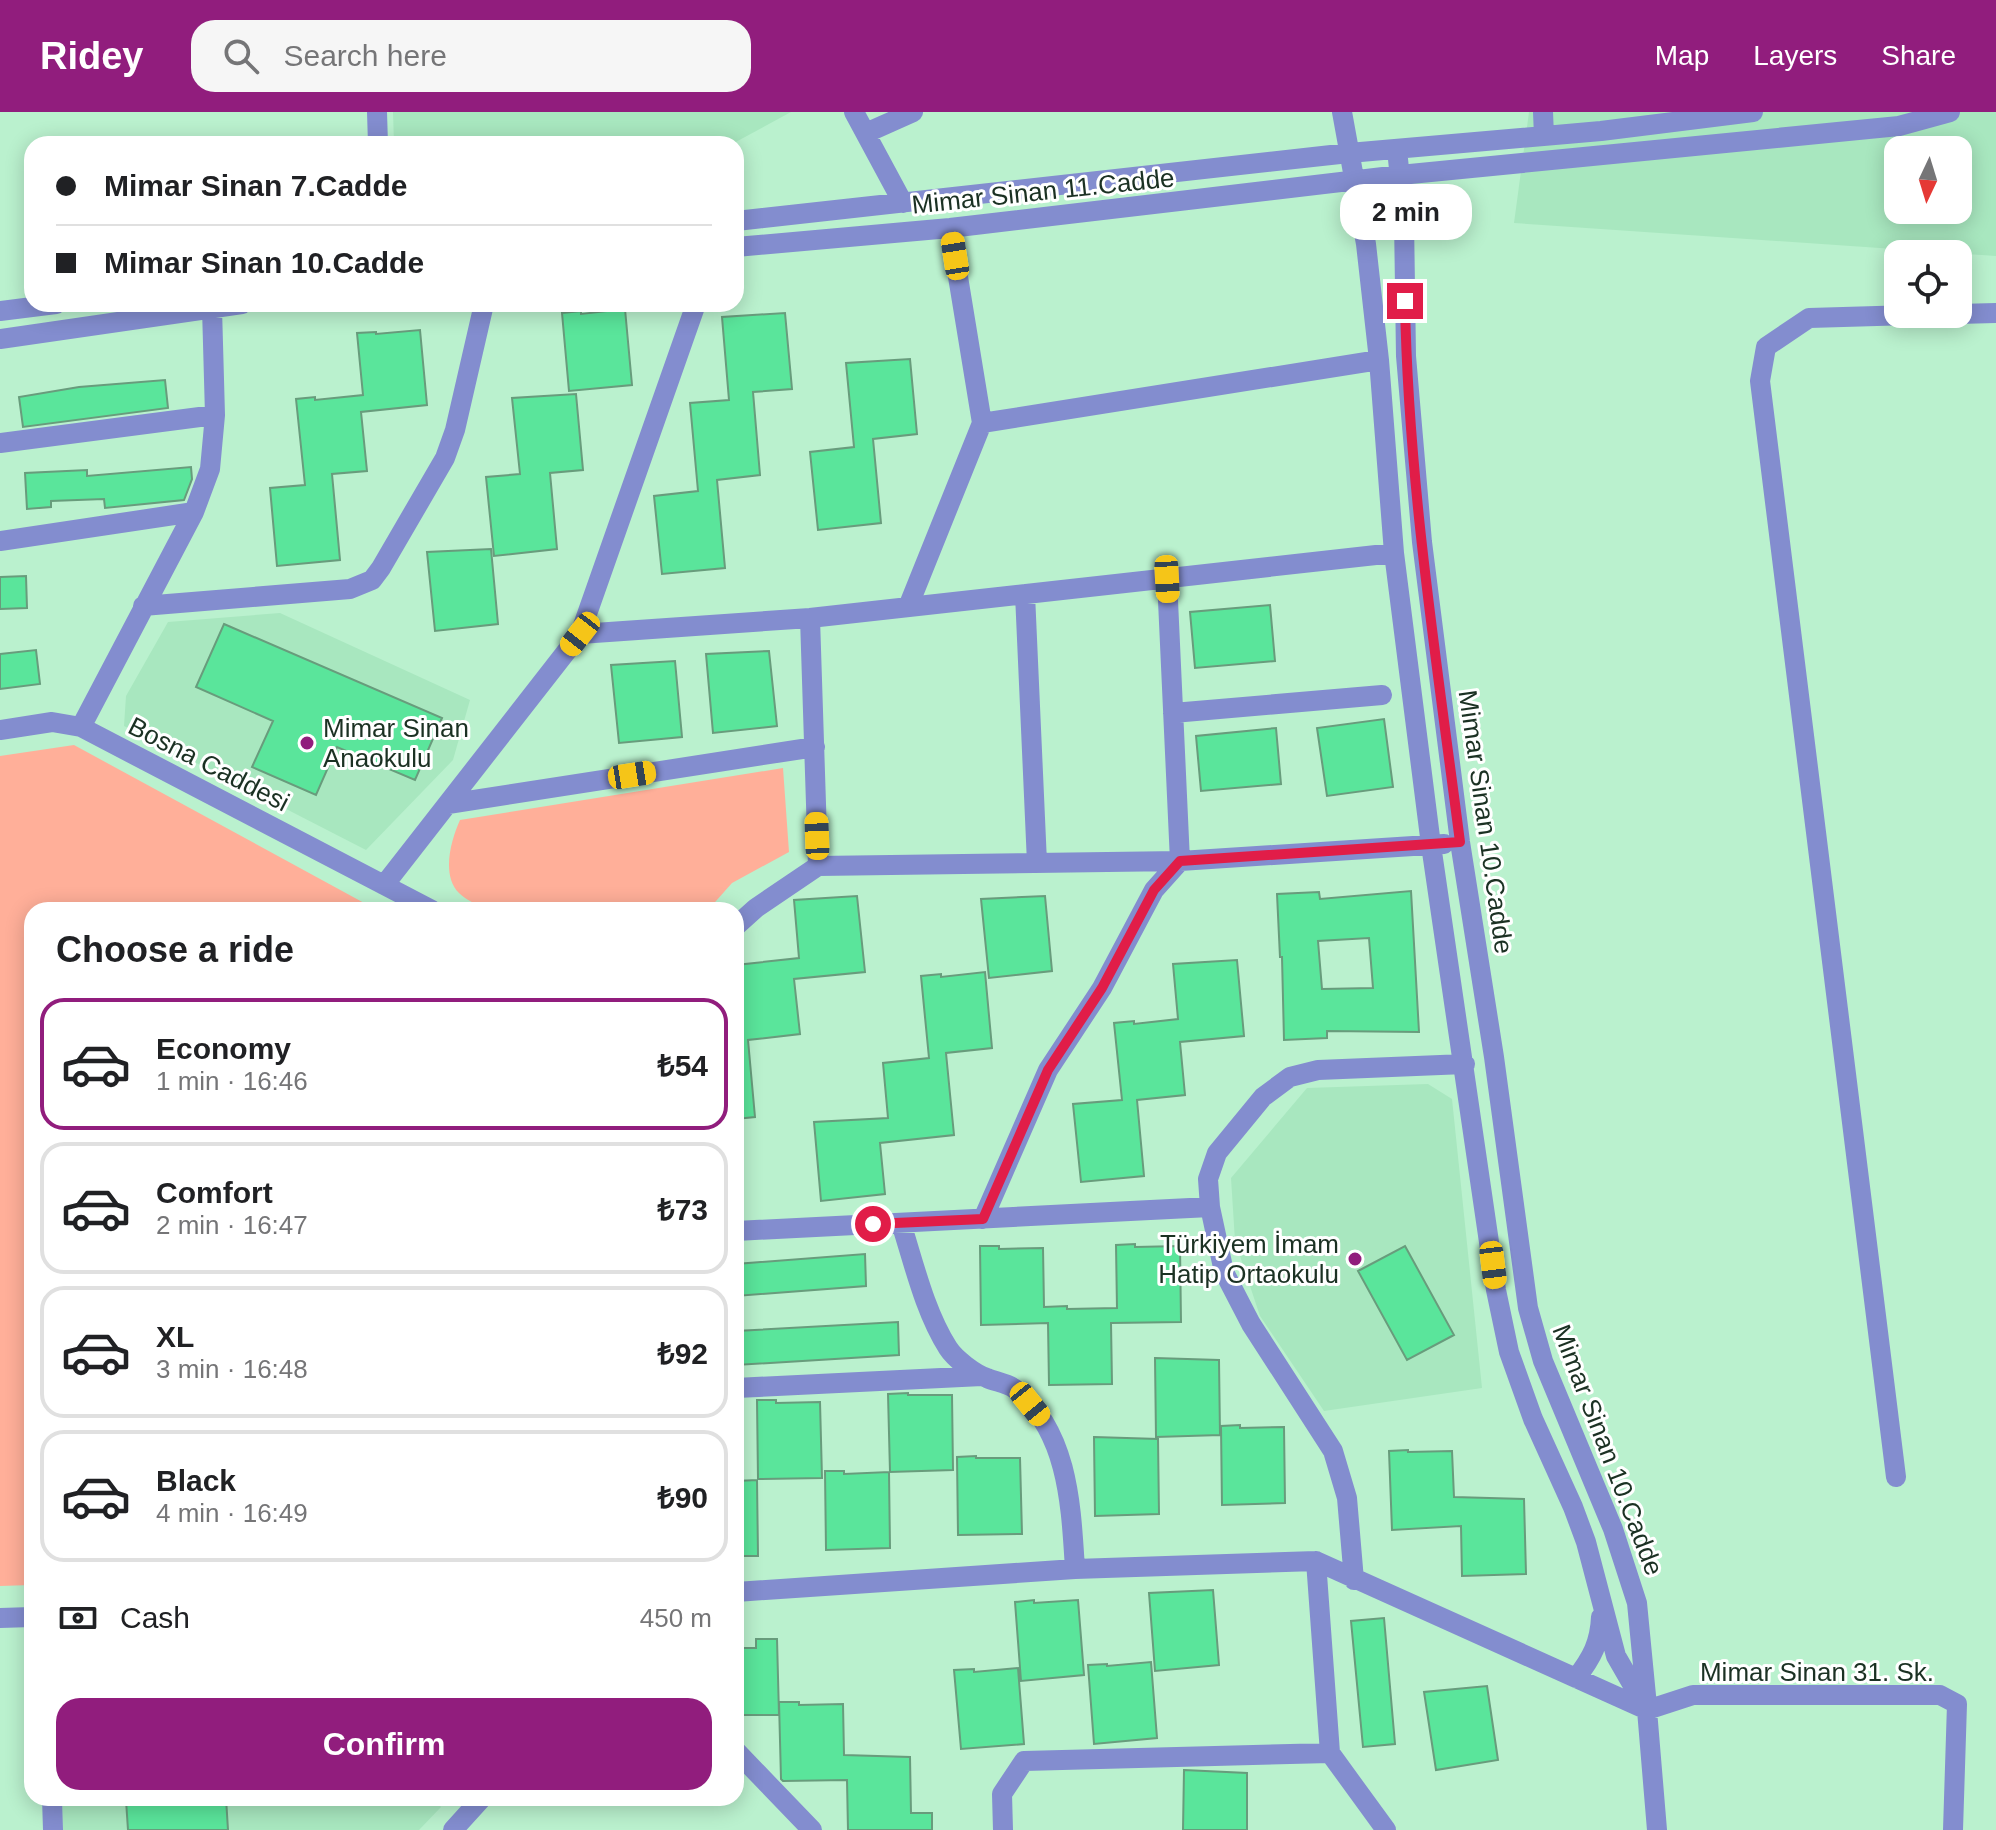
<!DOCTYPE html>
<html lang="en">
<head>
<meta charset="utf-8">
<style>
	:root { --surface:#fff; --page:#f6f6f6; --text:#202124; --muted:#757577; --line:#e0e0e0; --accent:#911d7d }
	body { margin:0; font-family:Arial,sans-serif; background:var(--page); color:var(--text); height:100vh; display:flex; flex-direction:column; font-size:30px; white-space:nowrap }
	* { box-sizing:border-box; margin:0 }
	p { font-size:26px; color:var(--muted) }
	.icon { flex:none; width:44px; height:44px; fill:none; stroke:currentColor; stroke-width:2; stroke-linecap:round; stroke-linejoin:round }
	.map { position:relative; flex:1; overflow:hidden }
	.side { position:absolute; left:24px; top:790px; width:720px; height:904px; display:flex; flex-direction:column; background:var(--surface); border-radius:24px; box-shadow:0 4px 20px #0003 }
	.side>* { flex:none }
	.banner { position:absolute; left:24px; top:24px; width:720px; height:176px; border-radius:24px; box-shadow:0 4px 20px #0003; display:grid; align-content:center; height:176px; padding:0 32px; background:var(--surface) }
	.needle { width:52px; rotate:184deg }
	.fabs { position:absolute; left:1884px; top:24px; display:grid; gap:16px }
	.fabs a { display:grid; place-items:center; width:88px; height:88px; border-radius:16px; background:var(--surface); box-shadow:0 4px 20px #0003; font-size:40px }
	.end { position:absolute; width:36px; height:36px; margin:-18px; border:10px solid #e11d48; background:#fff; box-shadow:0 0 0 4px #fff }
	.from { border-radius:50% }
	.bubble { position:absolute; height:56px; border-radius:24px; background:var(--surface); box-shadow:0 4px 20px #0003; font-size:26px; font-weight:800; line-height:56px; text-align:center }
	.car { position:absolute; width:24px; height:48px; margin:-24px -12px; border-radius:10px; box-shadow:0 0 6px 2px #0007; background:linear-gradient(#f5c518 24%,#345 0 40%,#f5c518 0 76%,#345 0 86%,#f5c518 0) }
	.banner b { display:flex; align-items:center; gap:28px; height:76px; font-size:30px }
	.banner b+b { border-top:2px solid var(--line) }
	.banner i { width:20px; height:20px; background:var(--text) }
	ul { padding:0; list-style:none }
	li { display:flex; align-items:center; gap:24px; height:132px; margin:0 16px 12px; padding:0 16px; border:4px solid var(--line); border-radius:24px }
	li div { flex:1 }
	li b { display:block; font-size:30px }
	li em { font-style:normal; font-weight:800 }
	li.active { border-color:var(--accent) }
	li>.icon { width:72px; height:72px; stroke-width:1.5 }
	h2 { padding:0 32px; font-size:36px; line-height:96px }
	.pay { display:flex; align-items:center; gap:20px; height:88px; padding:0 32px; font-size:30px }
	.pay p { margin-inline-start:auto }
	.primary-button { display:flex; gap:16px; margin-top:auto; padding:16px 32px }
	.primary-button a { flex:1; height:92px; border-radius:24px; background:var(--accent); color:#fff; font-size:32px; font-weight:800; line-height:92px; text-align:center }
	header { display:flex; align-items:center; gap:48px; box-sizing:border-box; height:112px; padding:0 40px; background:var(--accent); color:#fff }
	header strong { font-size:38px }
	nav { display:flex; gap:44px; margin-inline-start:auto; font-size:28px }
	.search { width:560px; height:72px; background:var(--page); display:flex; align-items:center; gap:20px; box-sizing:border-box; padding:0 28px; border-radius:24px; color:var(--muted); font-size:30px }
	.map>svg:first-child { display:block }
	.built { fill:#a8e7bf; fill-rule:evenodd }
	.green { fill:#ffaf99 }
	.building { fill:#5ae59b; stroke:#689c7c; stroke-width:2; fill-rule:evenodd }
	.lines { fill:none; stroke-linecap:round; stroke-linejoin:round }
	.minor { stroke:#838dcf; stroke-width:20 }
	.route { stroke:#e11d48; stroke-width:10 }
	.poi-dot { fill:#911d7d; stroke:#fff; stroke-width:3 }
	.labels { text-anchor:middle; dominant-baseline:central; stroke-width:6; stroke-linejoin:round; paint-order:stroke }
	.street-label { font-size:26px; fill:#1b3123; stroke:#fff }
	.poi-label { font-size:26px; fill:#1b3123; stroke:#fff; text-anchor:start }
</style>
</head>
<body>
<header>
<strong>Ridey</strong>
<div class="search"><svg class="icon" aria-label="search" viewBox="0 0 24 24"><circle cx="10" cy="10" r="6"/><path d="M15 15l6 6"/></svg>Search here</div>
<nav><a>Map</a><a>Layers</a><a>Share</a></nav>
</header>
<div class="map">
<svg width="1996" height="1718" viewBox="0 0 1996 1718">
	<rect width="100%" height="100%" fill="#baf1ce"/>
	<path class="built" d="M393 0H791L732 32H394Z
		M1529 0H1996V144L1514 111ZM1898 38H1958V98H1898Z
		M280 501 470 588 453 648 366 738 124 614 126 584 168 510Z
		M1428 972 1452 987 1482 1276 1324 1299 1260 1204 1235 1129 1231 1066 1307 976Z
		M62 1686H433L441 1695 419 1718H63Z"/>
	<path class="green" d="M74 633 377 798H32V1473L0 1474V644Z
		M783 656 789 740 732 771 708 798H487C478 793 466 788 459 781 441 763 451 728 460 708Z"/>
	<path class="building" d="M625 197 632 273 569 279 562 201 581 199V202Z
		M785 201 792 277 753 280 760 363 717 368 725 456 662 462 654 384 698 379 690 291 729 288 722 205Z
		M420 218 427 293 361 300 367 359 332 362 340 448 277 454 270 376 305 373 296 287 315 285V288L363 283 357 221 376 220V222Z
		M910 247 917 322 873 327 881 411 818 418 810 340 854 335 846 251Z
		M165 268 168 296 23 315 19 285 79 275Z
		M576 282 583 358 550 361 557 437 494 444 486 365 520 362 512 286Z
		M191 355 192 367 184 388 105 396 104 387 51 389V395L27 397 25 361 87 358V364Z
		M491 437 498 512 435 519 427 440Z
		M26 464 27 496 0 497V465Z
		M1270 493 1275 549 1195 556 1190 500Z
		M224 512 442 606 415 668 337 635 316 683 252 655 273 609 196 575Z
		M36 538 40 572 0 577V542Z
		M769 539 777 614 713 621 706 542Z
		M675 549 682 625 619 631 611 553Z
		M1384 607 1393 675 1327 684 1317 616Z
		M1276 616 1281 672 1201 679 1196 624Z
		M1411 779 1419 920 1327 919V926L1284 928 1282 845H1280L1277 782 1319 780 1320 787ZM1369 826 1373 876 1322 877 1318 829Z
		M857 784 865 860 794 867 800 922 748 928 755 1005 736 1007V853L799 846 794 788Z
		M1045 784 1052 859 989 866 981 787Z
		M1237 848 1244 924 1180 930 1185 983 1137 988 1144 1064 1081 1070 1073 992 1122 988 1114 911 1134 909V912L1178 907 1173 852Z
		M985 860 992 936 946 941 954 1023 880 1031 885 1082 821 1089 814 1010 888 1006 883 951 929 946 921 864 941 862V865Z
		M1135 1132V1135L1180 1134 1181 1210 1111 1211 1112 1272 1049 1273 1048 1211 981 1213 980 1134H999V1137L1043 1136 1044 1195 1067 1194V1197L1117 1196 1116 1133Z
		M1405 1134 1454 1223 1407 1248 1358 1159Z
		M865 1142 866 1174 736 1184V1152Z
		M898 1210 899 1243 736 1253V1219Z
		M1155 1246 1219 1248 1220 1323 1156 1325Z
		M908 1281V1283H952L953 1358 890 1360 888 1282Z
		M757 1288H776V1291L820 1290 822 1366 758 1367Z
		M1240 1313V1316L1284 1315 1285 1391 1222 1393 1221 1314Z
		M1094 1325 1158 1327 1159 1402 1095 1404Z
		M1408 1338V1340L1452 1339 1454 1385 1524 1387 1526 1462 1462 1464 1461 1414 1392 1418 1389 1339Z
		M976 1344V1346H1020L1022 1422 958 1423 957 1345Z
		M825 1359H844V1362L889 1360 890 1436 826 1438Z
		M757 1368 758 1444H736V1369Z
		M1213 1478 1219 1553 1155 1559 1149 1481Z
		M1034 1488V1491L1078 1488 1084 1563 1021 1569 1015 1490Z
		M1384 1506 1395 1632 1363 1635 1351 1509Z
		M756 1527H777L779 1603H736V1536H756Z
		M1151 1550 1157 1626 1094 1632 1088 1553 1107 1552V1554Z
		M1018 1556 1024 1632 961 1637 954 1558 974 1557V1560Z
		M1487 1574 1498 1648 1436 1658 1424 1580Z
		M779 1590H799V1593L843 1592 844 1643 910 1645 911 1701H932V1718H848L847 1668 783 1669 781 1667Z
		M1184 1658 1247 1661V1718H1183Z
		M162 1686H226L228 1718H128L126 1688Z"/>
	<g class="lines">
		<path class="minor" d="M377 0 378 32
			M854 0 903 91
			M1342 0 1366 132 1379 248 1394 441 1431 733 1496 1178 1509 1240 1533 1307 1573 1395 1586 1430 1616 1544 1647 1598
			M1543 0 1544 24
			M866 21 913 0
			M1397 37 1404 107 1406 244 1422 430 1460 730 1494 945 1528 1196 1543 1249 1613 1417 1637 1491 1647 1594
			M736 109 1349 41 1601 19 1753 0
			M736 135 950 116 1400 63 1899 14 1950 0
			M0 199 56 192
			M1958 202 1996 201
			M0 227 242 192
			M982 311 1379 248
			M0 331 215 303
			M0 429 194 400
			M1025 482 1037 751
			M143 494 350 477 372 468 381 456 445 346 455 318 484 192
			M908 495 982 311 950 116
			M810 506 818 754
			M580 522 810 506 1394 441
			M1173 601 1382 583
			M81 615 194 400 210 357 215 303 212 196
			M0 618 52 610 81 615 432 798
			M448 692 815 635
			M385 772 580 522 696 192
			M736 814 756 796 818 754 1180 749 1444 732
			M1210 1095 1224 1160 1251 1212 1333 1339 1347 1386 1354 1468
			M983 1107 1048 958 1102 876 1154 778 1180 749 1167 467
			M901 1111C914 1152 925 1200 948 1236 955 1247 975 1262 987 1266 996 1270 1007 1271 1015 1277 1069 1320 1071 1395 1075 1457
			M736 1119 1210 1095 1208 1067 1217 1041 1263 985 1290 965 1318 958 1465 952
			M736 1276 982 1264
			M1896 1365 1760 269 1766 235 1809 206 1945 202
			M1316 1449 1330 1641 1386 1718
			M736 1480 1075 1457 1316 1449 1647 1598 1657 1718
			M0 1506 32 1505
			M1576 1566C1592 1546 1600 1530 1601 1505
			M1647 1598 1693 1583H1940L1957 1592 1953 1718
			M736 1639 812 1718
			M52 1686 53 1718
			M453 1718 482 1686
			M1003 1718 1002 1682 1024 1649 1330 1641"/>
	</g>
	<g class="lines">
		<path class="route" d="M873 1112 983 1107 1048 958 1102 876 1154 778 1180 749 1460 730C1437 551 1408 370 1405 189"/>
	</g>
	<g class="poi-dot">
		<circle cx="307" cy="631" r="8"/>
		<circle cx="1355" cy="1147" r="8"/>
	</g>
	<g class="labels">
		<g class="street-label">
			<text transform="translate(1043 79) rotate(-6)">Mimar Sinan 11.Cadde</text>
			<text transform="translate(209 652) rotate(27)">Bosna Caddesi</text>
			<text transform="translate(1486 710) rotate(82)">Mimar Sinan 10.Cadde</text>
			<text transform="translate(1608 1338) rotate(69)">Mimar Sinan 10.Cadde</text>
			<text x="1817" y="1560">Mimar Sinan 31. Sk.</text>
		</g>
		<g class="poi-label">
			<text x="323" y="616">Mimar Sinan<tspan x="323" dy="30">Anaokulu</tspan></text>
			<text x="1339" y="1132" text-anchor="end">Türkiyem İmam<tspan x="1339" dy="30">Hatip Ortaokulu</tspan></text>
		</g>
	</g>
</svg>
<div class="fabs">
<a><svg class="needle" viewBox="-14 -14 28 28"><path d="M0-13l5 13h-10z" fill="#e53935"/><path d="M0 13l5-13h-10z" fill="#757577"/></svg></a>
<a><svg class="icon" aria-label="locate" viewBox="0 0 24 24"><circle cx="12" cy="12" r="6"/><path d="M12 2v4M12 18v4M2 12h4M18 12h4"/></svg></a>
</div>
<i class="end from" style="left:873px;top:1112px"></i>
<i class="end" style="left:1405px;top:189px"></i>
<div class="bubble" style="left:1340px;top:72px;width:132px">2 min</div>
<i class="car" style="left:955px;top:144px;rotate:351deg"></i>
<i class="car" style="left:1167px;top:467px;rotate:177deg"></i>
<i class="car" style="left:580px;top:522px;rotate:218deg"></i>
<i class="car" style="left:632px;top:663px;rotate:81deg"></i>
<i class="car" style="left:817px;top:724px;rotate:358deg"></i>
<i class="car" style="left:1493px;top:1153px;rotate:173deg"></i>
<i class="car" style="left:1030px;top:1292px;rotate:141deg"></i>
<div class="banner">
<b><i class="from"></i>Mimar Sinan 7.Cadde</b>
<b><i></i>Mimar Sinan 10.Cadde</b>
</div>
<section class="side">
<h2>Choose a ride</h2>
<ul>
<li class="active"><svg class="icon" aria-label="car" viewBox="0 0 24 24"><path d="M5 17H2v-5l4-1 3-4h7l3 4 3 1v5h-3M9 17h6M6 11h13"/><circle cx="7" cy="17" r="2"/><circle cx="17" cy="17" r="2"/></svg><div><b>Economy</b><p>1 min · 16:46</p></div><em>₺54</em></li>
<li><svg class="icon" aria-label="car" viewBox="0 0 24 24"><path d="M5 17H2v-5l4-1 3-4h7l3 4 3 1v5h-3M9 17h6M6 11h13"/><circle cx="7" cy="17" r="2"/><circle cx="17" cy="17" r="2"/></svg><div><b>Comfort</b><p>2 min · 16:47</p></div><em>₺73</em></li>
<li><svg class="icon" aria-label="car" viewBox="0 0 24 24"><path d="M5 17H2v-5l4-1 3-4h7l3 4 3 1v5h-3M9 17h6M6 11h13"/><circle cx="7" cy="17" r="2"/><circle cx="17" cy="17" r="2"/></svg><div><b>XL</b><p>3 min · 16:48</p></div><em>₺92</em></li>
<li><svg class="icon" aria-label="car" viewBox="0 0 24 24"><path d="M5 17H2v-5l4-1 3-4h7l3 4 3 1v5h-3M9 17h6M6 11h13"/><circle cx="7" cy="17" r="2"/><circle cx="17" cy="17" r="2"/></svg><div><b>Black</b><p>4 min · 16:49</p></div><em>₺90</em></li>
</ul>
<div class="pay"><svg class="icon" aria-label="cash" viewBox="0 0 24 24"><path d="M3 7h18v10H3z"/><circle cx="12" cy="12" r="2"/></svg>Cash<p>450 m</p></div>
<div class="primary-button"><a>Confirm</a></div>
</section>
</div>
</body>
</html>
